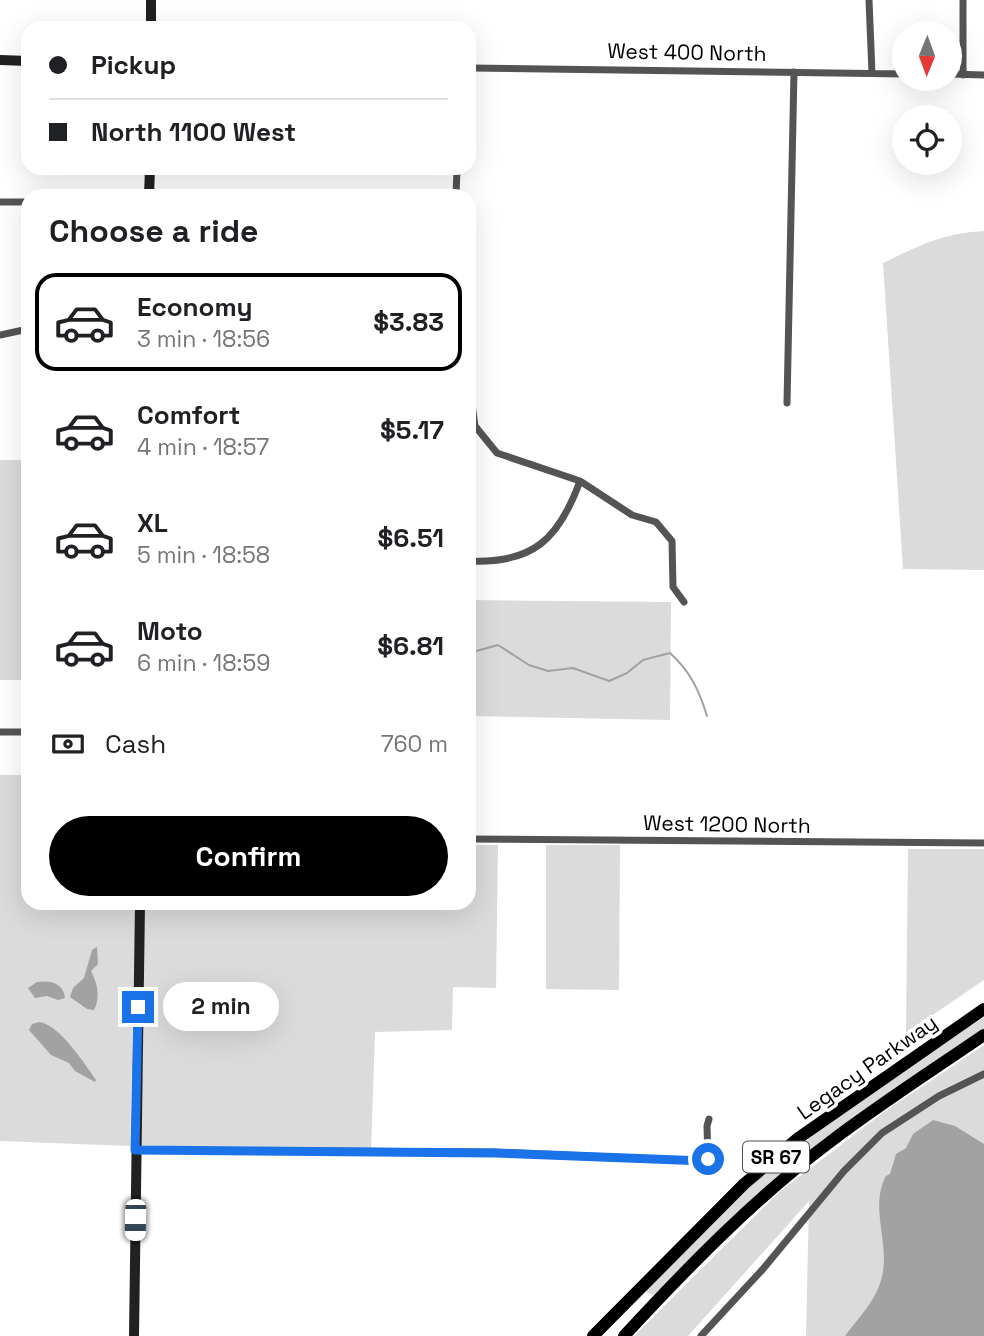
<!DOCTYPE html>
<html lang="en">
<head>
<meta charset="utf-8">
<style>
	:root { --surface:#fff; --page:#f2f2f2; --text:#202124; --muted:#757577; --line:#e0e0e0; --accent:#000 }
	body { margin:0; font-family:"Space Grotesk",sans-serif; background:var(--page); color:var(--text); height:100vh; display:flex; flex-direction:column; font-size:26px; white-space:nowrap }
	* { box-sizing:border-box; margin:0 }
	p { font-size:23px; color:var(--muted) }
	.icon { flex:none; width:38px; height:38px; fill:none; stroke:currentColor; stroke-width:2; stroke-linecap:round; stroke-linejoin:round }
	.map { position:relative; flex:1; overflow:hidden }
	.details { position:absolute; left:21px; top:189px; width:455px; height:721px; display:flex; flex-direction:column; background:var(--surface); border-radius:21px; box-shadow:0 7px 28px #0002 }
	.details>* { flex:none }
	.guide { position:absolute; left:21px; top:21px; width:455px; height:154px; border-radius:21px; box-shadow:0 7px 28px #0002; display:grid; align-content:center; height:154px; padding:0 28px; background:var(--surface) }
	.needle { width:46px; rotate:181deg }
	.fabs { position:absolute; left:892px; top:21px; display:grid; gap:14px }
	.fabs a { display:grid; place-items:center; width:70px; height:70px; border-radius:50%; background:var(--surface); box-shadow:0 7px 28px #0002; font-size:35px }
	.end { position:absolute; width:32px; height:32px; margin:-16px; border:9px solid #1a73e8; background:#fff; box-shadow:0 0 0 4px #fff }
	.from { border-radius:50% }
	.bubble { position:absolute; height:49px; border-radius:24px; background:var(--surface); box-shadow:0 7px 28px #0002; font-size:23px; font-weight:700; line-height:49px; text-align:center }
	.car { position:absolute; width:21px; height:42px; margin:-21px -10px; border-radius:9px; box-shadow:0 0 5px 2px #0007; background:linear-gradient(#fff 24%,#345 0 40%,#fff 0 76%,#345 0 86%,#fff 0) }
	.guide b { display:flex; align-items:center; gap:24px; height:66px; font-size:26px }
	.guide b+b { border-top:2px solid var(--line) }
	.guide i { width:18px; height:18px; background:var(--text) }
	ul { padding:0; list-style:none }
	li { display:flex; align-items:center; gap:21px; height:98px; margin:0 14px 10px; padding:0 14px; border:4px solid transparent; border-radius:21px }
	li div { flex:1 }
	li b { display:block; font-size:26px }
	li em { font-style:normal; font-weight:700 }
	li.active { border-color:var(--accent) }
	li>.icon { width:63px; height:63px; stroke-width:1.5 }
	h2 { padding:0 28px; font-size:32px; line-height:84px }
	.pay { display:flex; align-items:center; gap:18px; height:77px; padding:0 28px; font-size:26px }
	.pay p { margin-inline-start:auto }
	.button { display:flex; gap:14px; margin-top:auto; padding:14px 28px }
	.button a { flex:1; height:80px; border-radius:42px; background:var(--accent); color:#fff; font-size:28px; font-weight:700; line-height:80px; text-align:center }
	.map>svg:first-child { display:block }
	.green { fill:#dbdbdb }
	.water { fill:#a2a2a2 }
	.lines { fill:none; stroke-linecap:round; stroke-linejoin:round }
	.stream { stroke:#a2a2a2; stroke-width:2 }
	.street { stroke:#545454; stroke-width:7 }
	.secondary { stroke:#212121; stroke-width:10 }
	.highway { stroke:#000; stroke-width:12 }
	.route { stroke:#1a73e8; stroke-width:9 }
	.labels { text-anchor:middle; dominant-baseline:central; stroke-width:7; stroke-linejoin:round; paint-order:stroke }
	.shield { fill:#fff; stroke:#4c4c4c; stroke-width:2 }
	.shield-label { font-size:19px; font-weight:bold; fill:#000 }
	.street-label { font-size:21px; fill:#000; stroke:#fff }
</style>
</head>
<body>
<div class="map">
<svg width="984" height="1336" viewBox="0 0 984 1336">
	<rect width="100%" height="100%" fill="#fff"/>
	<path class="green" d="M984 231V570L903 569 883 263C918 246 944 233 984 231Z
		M0 460H28V680H0Z
		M469 600 671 602 670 720 469 716Z
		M0 775H28V903H469V845H498L496 988 453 987 452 1030 375 1032 371 1151 141 1147 144 980 134 979 130 1146 0 1141Z
		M546 845H620L619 990 546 989Z
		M908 849H984V980L906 1033Z
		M984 1017V1029L855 1116 654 1295 647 1293V1290C685 1250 723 1208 765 1173 835 1116 910 1067 984 1017Z
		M984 1045V1336H806L809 1201 688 1336H634L778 1193 884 1112Z"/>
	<path class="water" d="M97 947 98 964 91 971C97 983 101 996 94 1010L87 1009 70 997 73 988 84 978 92 950Z
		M37 982C50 980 64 983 65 998L58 1000 47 996 35 998 28 988Z
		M39 1022C59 1024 85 1064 96 1080L95 1082 75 1071 69 1063 51 1055 29 1030 32 1024Z
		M933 1120 955 1126 984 1144V1336H845C860 1316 879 1297 883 1272 888 1240 870 1205 886 1176L890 1174 896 1154 906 1148 913 1134Z"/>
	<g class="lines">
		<path class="stream" d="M469 653 498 645 529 665 548 671 573 668 609 681 627 673 643 660 670 653C690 671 699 690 707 716"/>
		<path class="street" d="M869 0 872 73
			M469 68 905 74
			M950 74 984 75
			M963 75V0
			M456 196 457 168
			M0 202H28
			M0 335 28 329
			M469 383 475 426 497 453 580 481 632 515 656 522 672 541 673 587 684 602
			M787 403 794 72
			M469 561C533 564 559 539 580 481
			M0 732H28
			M469 839 984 843
			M135 1150 494 1152 705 1161 708 1159 707 1126 709 1119
			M701 1336 763 1269 844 1171 882 1133 939 1096 984 1074"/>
		<path class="secondary" d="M151 28V0
			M0 60 28 61
			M149 196 150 168
			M134 1336 140 903"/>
		<path class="highway" d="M593 1336 744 1184 797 1139 984 1009
			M624 1336C688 1267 755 1198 830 1142 880 1104 933 1070 984 1035"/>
	</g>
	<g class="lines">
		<path class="route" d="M138 1007 135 1150 494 1153 705 1161 708 1159"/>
	</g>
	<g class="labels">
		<rect class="shield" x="743" y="1141.5" width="66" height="31" rx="5"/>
		<g class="shield-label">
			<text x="776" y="1157">SR 67</text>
		</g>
		<g class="street-label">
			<text transform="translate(687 52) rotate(1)">West 400 North</text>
			<text transform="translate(727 824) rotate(1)">West 1200 North</text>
			<text transform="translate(867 1067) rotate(-35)">Legacy Parkway</text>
		</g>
	</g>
</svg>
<div class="fabs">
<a><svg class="needle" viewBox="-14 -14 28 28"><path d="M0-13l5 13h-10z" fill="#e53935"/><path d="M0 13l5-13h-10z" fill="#757577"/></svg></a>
<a><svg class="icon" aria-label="locate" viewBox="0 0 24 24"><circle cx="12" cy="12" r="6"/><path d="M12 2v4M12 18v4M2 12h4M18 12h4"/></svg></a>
</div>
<i class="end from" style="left:708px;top:1159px"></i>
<i class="end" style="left:138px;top:1007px"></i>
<div class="bubble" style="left:163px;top:982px;width:116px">2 min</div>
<i class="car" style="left:135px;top:1220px;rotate:181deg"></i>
<div class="guide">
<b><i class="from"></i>Pickup</b>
<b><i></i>North 1100 West</b>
</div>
<section class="details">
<h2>Choose a ride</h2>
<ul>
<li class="active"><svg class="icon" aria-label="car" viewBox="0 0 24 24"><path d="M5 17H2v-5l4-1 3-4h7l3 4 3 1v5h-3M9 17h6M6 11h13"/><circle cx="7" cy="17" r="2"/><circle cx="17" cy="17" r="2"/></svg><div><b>Economy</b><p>3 min · 18:56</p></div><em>$3.83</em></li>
<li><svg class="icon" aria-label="car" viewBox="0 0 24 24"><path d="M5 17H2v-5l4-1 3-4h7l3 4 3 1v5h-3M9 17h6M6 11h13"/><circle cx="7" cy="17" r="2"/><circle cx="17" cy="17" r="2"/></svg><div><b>Comfort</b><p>4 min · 18:57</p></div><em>$5.17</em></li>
<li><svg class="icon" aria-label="car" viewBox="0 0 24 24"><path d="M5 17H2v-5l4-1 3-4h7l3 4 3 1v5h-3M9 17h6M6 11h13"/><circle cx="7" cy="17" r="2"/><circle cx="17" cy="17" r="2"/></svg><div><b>XL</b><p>5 min · 18:58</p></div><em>$6.51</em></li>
<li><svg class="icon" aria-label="car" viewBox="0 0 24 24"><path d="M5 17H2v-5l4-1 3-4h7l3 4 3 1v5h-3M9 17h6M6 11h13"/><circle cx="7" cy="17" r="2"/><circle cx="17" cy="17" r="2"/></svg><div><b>Moto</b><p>6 min · 18:59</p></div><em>$6.81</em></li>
</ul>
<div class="pay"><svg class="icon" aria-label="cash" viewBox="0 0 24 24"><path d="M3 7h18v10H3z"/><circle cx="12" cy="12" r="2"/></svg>Cash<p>760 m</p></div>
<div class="button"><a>Confirm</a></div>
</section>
</div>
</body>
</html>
